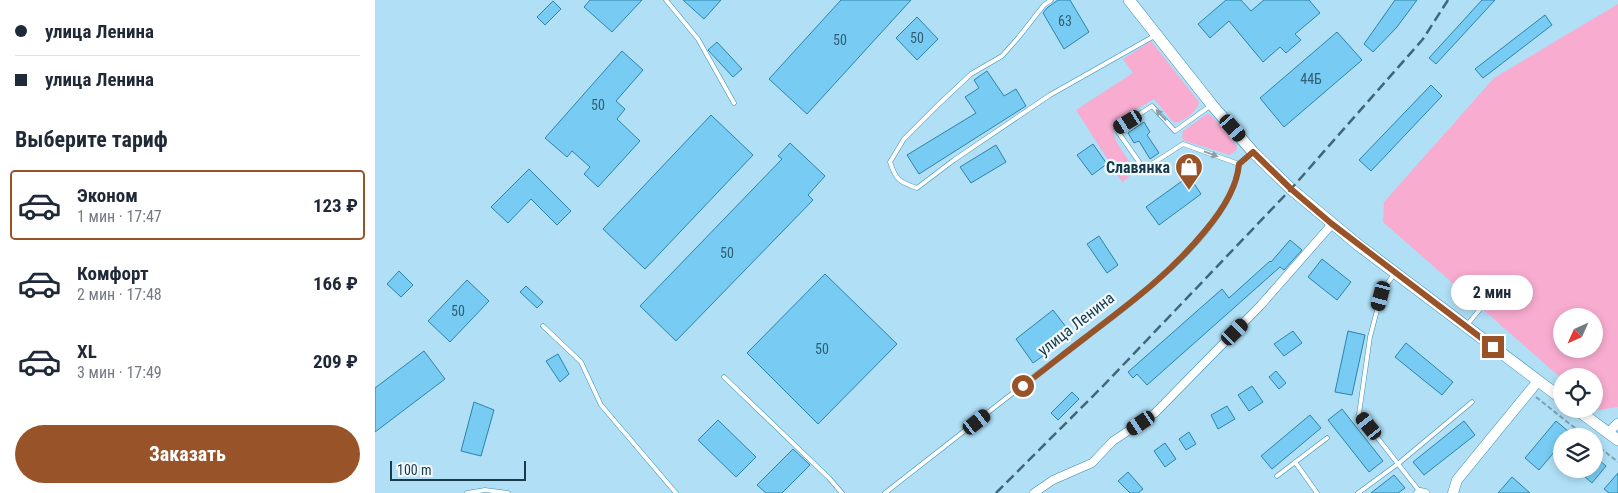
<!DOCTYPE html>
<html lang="ru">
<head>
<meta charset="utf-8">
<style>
	:root { --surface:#fff; --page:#f2f2f3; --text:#1f2937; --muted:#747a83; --line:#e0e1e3; --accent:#995329 }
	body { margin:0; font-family:"Roboto Condensed",sans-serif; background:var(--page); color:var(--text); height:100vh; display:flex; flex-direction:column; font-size:19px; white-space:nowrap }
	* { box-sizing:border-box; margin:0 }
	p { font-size:16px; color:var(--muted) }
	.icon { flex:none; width:28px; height:28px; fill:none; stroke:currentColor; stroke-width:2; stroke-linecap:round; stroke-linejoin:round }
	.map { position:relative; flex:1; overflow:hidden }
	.sheet { display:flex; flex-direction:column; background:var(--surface); width:375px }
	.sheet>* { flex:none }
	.top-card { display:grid; align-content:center; height:110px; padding:0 15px; background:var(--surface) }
	.needle { width:32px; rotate:225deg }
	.controls { position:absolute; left:1178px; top:308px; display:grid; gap:10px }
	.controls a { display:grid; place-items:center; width:50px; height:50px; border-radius:50%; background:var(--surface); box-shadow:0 2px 8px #0003; font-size:25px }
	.scale { position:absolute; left:15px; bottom:12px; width:136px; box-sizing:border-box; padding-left:5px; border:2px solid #183b4b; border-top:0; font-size:14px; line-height:18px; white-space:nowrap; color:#183b4b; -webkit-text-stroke:4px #f1f9fd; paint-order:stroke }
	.end { position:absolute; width:22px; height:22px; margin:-11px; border:6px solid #995329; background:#fff; box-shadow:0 0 0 2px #fff }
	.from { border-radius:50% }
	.bubble { position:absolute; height:35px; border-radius:18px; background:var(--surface); box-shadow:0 2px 8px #0003; font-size:16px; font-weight:700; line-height:35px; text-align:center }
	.car { position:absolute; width:15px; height:30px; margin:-15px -8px; border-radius:6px; box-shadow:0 0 4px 1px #0007; background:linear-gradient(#222 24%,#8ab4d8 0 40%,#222 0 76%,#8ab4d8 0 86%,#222 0) }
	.top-card b { display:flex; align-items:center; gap:18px; height:48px; font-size:19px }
	.top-card b+b { border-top:1px solid var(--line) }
	.top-card i { width:12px; height:12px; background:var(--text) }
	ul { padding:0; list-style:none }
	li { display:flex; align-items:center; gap:15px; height:70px; margin:0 10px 8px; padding:0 5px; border:2px solid transparent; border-radius:5px }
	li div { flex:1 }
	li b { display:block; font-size:19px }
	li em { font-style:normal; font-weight:700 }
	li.active { border-color:var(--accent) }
	li>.icon { width:45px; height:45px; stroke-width:1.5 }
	h2 { padding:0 15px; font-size:22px; line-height:60px }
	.action { display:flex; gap:10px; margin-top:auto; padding:10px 15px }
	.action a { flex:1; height:58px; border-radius:30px; background:var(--accent); color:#fff; font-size:20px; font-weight:700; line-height:58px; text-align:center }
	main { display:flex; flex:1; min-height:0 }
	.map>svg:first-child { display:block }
	.green { fill:#f8acd0; fill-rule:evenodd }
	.building { fill:#78cbf2; stroke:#2d84a8 }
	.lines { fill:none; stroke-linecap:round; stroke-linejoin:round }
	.service-casing { stroke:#388eb1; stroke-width:5 }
	.minor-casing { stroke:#388eb1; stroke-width:9 }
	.tertiary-casing { stroke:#388eb1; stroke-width:10 }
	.secondary-casing { stroke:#388eb1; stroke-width:11 }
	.primary-casing { stroke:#388eb1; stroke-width:12 }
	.path { stroke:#78a3b7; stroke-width:2; stroke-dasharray:5 2.5; stroke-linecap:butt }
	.service { stroke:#fff; stroke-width:4 }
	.minor { stroke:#fff; stroke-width:8 }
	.tertiary { stroke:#fff; stroke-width:9 }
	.secondary { stroke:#fff; stroke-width:10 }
	.primary { stroke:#fff; stroke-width:11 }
	.rail { stroke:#406778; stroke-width:2.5; stroke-dasharray:10 5; stroke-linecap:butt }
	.oneway { fill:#8c9da5 }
	.route { stroke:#995329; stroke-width:6 }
	.labels { text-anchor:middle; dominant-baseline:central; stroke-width:4.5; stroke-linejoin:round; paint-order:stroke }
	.number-label { font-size:14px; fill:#305f75 }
	.poi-label { font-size:16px; font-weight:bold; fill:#183b4b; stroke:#f1f9fd; text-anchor:end }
	.street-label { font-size:16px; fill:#183b4b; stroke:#f1f9fd }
</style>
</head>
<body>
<main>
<section class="sheet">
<div class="top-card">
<b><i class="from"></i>улица Ленина</b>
<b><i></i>улица Ленина</b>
</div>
<h2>Выберите тариф</h2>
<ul>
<li class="active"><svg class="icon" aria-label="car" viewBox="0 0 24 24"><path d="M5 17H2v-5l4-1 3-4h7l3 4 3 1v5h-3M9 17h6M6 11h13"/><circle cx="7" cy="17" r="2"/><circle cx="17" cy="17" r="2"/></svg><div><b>Эконом</b><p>1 мин · 17:47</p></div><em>123 ₽</em></li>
<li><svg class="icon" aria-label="car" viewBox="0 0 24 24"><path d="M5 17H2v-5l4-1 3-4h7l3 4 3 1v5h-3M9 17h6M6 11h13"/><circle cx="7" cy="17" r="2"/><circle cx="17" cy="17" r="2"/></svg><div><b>Комфорт</b><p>2 мин · 17:48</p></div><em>166 ₽</em></li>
<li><svg class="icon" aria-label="car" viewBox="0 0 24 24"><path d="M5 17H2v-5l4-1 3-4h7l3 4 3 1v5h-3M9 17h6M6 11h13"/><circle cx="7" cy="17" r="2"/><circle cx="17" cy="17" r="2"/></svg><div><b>XL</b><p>3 мин · 17:49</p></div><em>209 ₽</em></li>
</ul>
<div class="action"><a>Заказать</a></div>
</section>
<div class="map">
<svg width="1243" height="493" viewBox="0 0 1243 493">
	<rect width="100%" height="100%" fill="#b0dff6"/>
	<path class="green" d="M1243 4V407L1223 410 1219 407V376H1186V378L1008 222 1009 202 1119 78ZM1186 316H1219V349H1186Z
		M776 41 824 102C822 112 810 120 801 123L797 121 779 99 745 119 739 125C734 144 761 160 756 174 754 177 750 180 747 182L701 110 758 73 748 59Z
		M832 114 837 116 862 146V149L855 155 810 141 807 138 808 131Z"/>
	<path class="building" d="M215 0H267L237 32 209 7Z
		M308 0H346L329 19Z
		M466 0H536L432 114 394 79Z
		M683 0H695L714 32 689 49 668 13 672 8Z
		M851 0H866L876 11 889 0H934L945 13 920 34 926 40 911 53 905 47 888 62 854 21 835 38 823 24Z
		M1020 0H1042L1022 27 998 52 989 44Z
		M1107 0H1120L1061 64 1054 58Z
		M178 1 186 9 170 25 162 17Z
		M1170 15 1177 25 1108 78 1100 69Z
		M542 17 563 39 542 60 521 38Z
		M962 32 987 60 909 127 885 98Z
		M342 42 367 69 358 77 333 50Z
		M247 51 268 70 241 101 250 109 242 119 265 141 223 187 209 174 215 167 197 151 192 157 170 138Z
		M612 71 629 96 641 89 651 106 544 174 532 155 601 113 590 97 604 88 599 80Z
		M1056 85 1067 96 996 171 984 160Z
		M336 115 378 155 270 269 228 229Z
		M769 122 775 132 772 135 784 153 775 159 764 141 759 143 753 133Z
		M415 143 450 176 433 195 438 200 301 341 265 306 407 159 403 156Z
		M718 144 732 164 717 175 702 155Z
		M621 145 631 162 596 183 585 167Z
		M154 169 196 211 182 225 156 199 133 223 116 207Z
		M814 176 826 194 784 225 771 207Z
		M724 236 743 265 732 273 712 244Z
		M915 240 927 250 909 270 905 267 772 385 762 374 758 378 753 372 847 289 854 298 895 261 896 262Z
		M947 259 976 282 962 300 933 277Z
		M24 271 38 285 26 297 12 284Z
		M450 274 522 344 443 424 372 353Z
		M92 280 114 301 75 342 53 321Z
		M151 286 168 302 162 308 145 292Z
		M678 310 697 335 658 363 641 339Z
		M918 331 927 343 909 356 899 344Z
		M973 331 990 335 977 395 960 392Z
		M1031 343 1078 382 1067 395 1020 357Z
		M49 351 70 379 0 432V388Z
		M183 354 194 374 185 382 171 361Z
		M901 371 911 383 904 389 894 377Z
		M877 386 888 402 874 411 863 395Z
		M697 392 704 399 683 420 676 413Z
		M99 402 119 410 106 456 86 451Z
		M852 406 860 419 843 429 836 415Z
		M967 409 1008 461 994 472 953 420Z
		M935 415 946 428 897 469 886 456Z
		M343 420 381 457 361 477 323 440Z
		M1089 421 1100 435 1049 475 1038 462Z
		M1181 421 1199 436H1186V444L1164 470 1150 458Z
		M814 432 821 444 811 450 804 439Z
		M790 443 801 459 790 467 779 451Z
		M418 449 435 465 407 493H391L382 485Z
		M1219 456 1231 466 1217 483 1201 469H1219Z
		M753 472 768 489 763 493H755L743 481Z
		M1243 473V493H1234L1229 489Z
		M1019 475 1030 488 1023 493H996Z
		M1137 477 1155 493H1123Z"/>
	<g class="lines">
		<defs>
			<path id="service" d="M291 0 323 39 359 103
				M676 0 669 5 643 38 627 56 596 74 563 105 529 139 515 162C521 180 524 182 542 188L579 160 675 95 781 35
				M835 106 800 131 777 106 741 129 769 169 808 144 864 164
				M1020 273 1010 287 1006 295 995 337 984 414 1045 492
				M1092 325 1106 308
				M168 326 206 362 226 405 301 493
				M349 377 454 478 467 493
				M920 462 942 493
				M902 476 952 438
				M92 493 110 490 133 493
				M510 493C562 452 614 412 666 371 723 327 857 240 864 164L877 153
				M983 493 1024 463 1097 402"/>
			<path id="minor" d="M659 493 678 480 717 463 738 441 780 413 886 305 957 224
				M1043 493 1045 492 1050 493"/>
			<path id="tertiary" d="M1233 433 1243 423"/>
			<path id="secondary" d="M1078 493 1082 480 1163 381"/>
			<path id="primary" d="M754 0 837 105 878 152 916 189 982 244 1186 398
				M1201 409 1243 440"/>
		</defs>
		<use href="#service" class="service-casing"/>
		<use href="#minor" class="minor-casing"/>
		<use href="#tertiary" class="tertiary-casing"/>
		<use href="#secondary" class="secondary-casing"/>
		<use href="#primary" class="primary-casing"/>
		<path class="path" d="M1161 397 1210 436
			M1219 443 1243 462"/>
		<use href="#service" class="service"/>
		<use href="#minor" class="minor"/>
		<use href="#tertiary" class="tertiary"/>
		<use href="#secondary" class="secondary"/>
		<use href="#primary" class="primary"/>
		<path class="rail" d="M621 493 728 386 916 189 1048 39 1073 0"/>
	</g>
	<defs><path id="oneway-solid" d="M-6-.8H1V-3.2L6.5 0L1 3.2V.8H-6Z" transform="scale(1.25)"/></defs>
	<g class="oneway">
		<use href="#oneway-solid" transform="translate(786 115) rotate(-133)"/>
		<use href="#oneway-solid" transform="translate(836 154) rotate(20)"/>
	</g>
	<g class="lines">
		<path class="route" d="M648 386C669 370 690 353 711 337 754 304 795 274 830 231 846 212 862 189 864 164L878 152 916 189 957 224 1118 347"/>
	</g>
	<defs>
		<symbol id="shop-pin" viewBox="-11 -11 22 30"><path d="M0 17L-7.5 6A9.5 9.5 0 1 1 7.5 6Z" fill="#995329" stroke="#f1f9fd"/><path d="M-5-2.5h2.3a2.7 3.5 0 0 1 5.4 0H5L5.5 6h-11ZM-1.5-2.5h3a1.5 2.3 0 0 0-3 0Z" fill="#fff"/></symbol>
	</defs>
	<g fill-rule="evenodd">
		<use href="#shop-pin" x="798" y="151" width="32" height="43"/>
	</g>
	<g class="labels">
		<g class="number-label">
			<text x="690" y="21">63</text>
			<text x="542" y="38">50</text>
			<text x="465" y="40">50</text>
			<text x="936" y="79">44Б</text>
			<text x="223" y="105">50</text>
			<text x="352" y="253">50</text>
			<text x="83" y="311">50</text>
			<text x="447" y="349">50</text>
		</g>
		<g class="poi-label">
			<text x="795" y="167">Славянка</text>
		</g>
		<g class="street-label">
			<text transform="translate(701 324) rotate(-38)">улица Ленина</text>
		</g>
	</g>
</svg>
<div class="controls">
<a><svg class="needle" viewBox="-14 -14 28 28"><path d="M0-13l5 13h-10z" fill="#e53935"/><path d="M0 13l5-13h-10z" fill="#747a83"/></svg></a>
<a><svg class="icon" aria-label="locate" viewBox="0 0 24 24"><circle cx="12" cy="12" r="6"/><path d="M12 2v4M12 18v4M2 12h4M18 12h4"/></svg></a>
<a><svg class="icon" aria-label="layers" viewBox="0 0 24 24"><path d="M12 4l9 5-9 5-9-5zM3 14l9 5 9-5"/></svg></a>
</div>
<div class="scale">100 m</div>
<i class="end from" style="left:648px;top:386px"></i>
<i class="end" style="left:1118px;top:347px"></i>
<div class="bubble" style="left:1076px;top:275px;width:82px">2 мин</div>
<i class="car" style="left:753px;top:122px;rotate:239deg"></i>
<i class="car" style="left:858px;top:128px;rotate:139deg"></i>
<i class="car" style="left:1006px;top:296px;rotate:195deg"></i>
<i class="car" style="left:860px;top:332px;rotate:45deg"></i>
<i class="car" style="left:602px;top:422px;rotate:52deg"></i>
<i class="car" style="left:766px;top:423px;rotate:236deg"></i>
<i class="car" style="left:994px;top:426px;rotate:321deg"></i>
</div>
</main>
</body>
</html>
